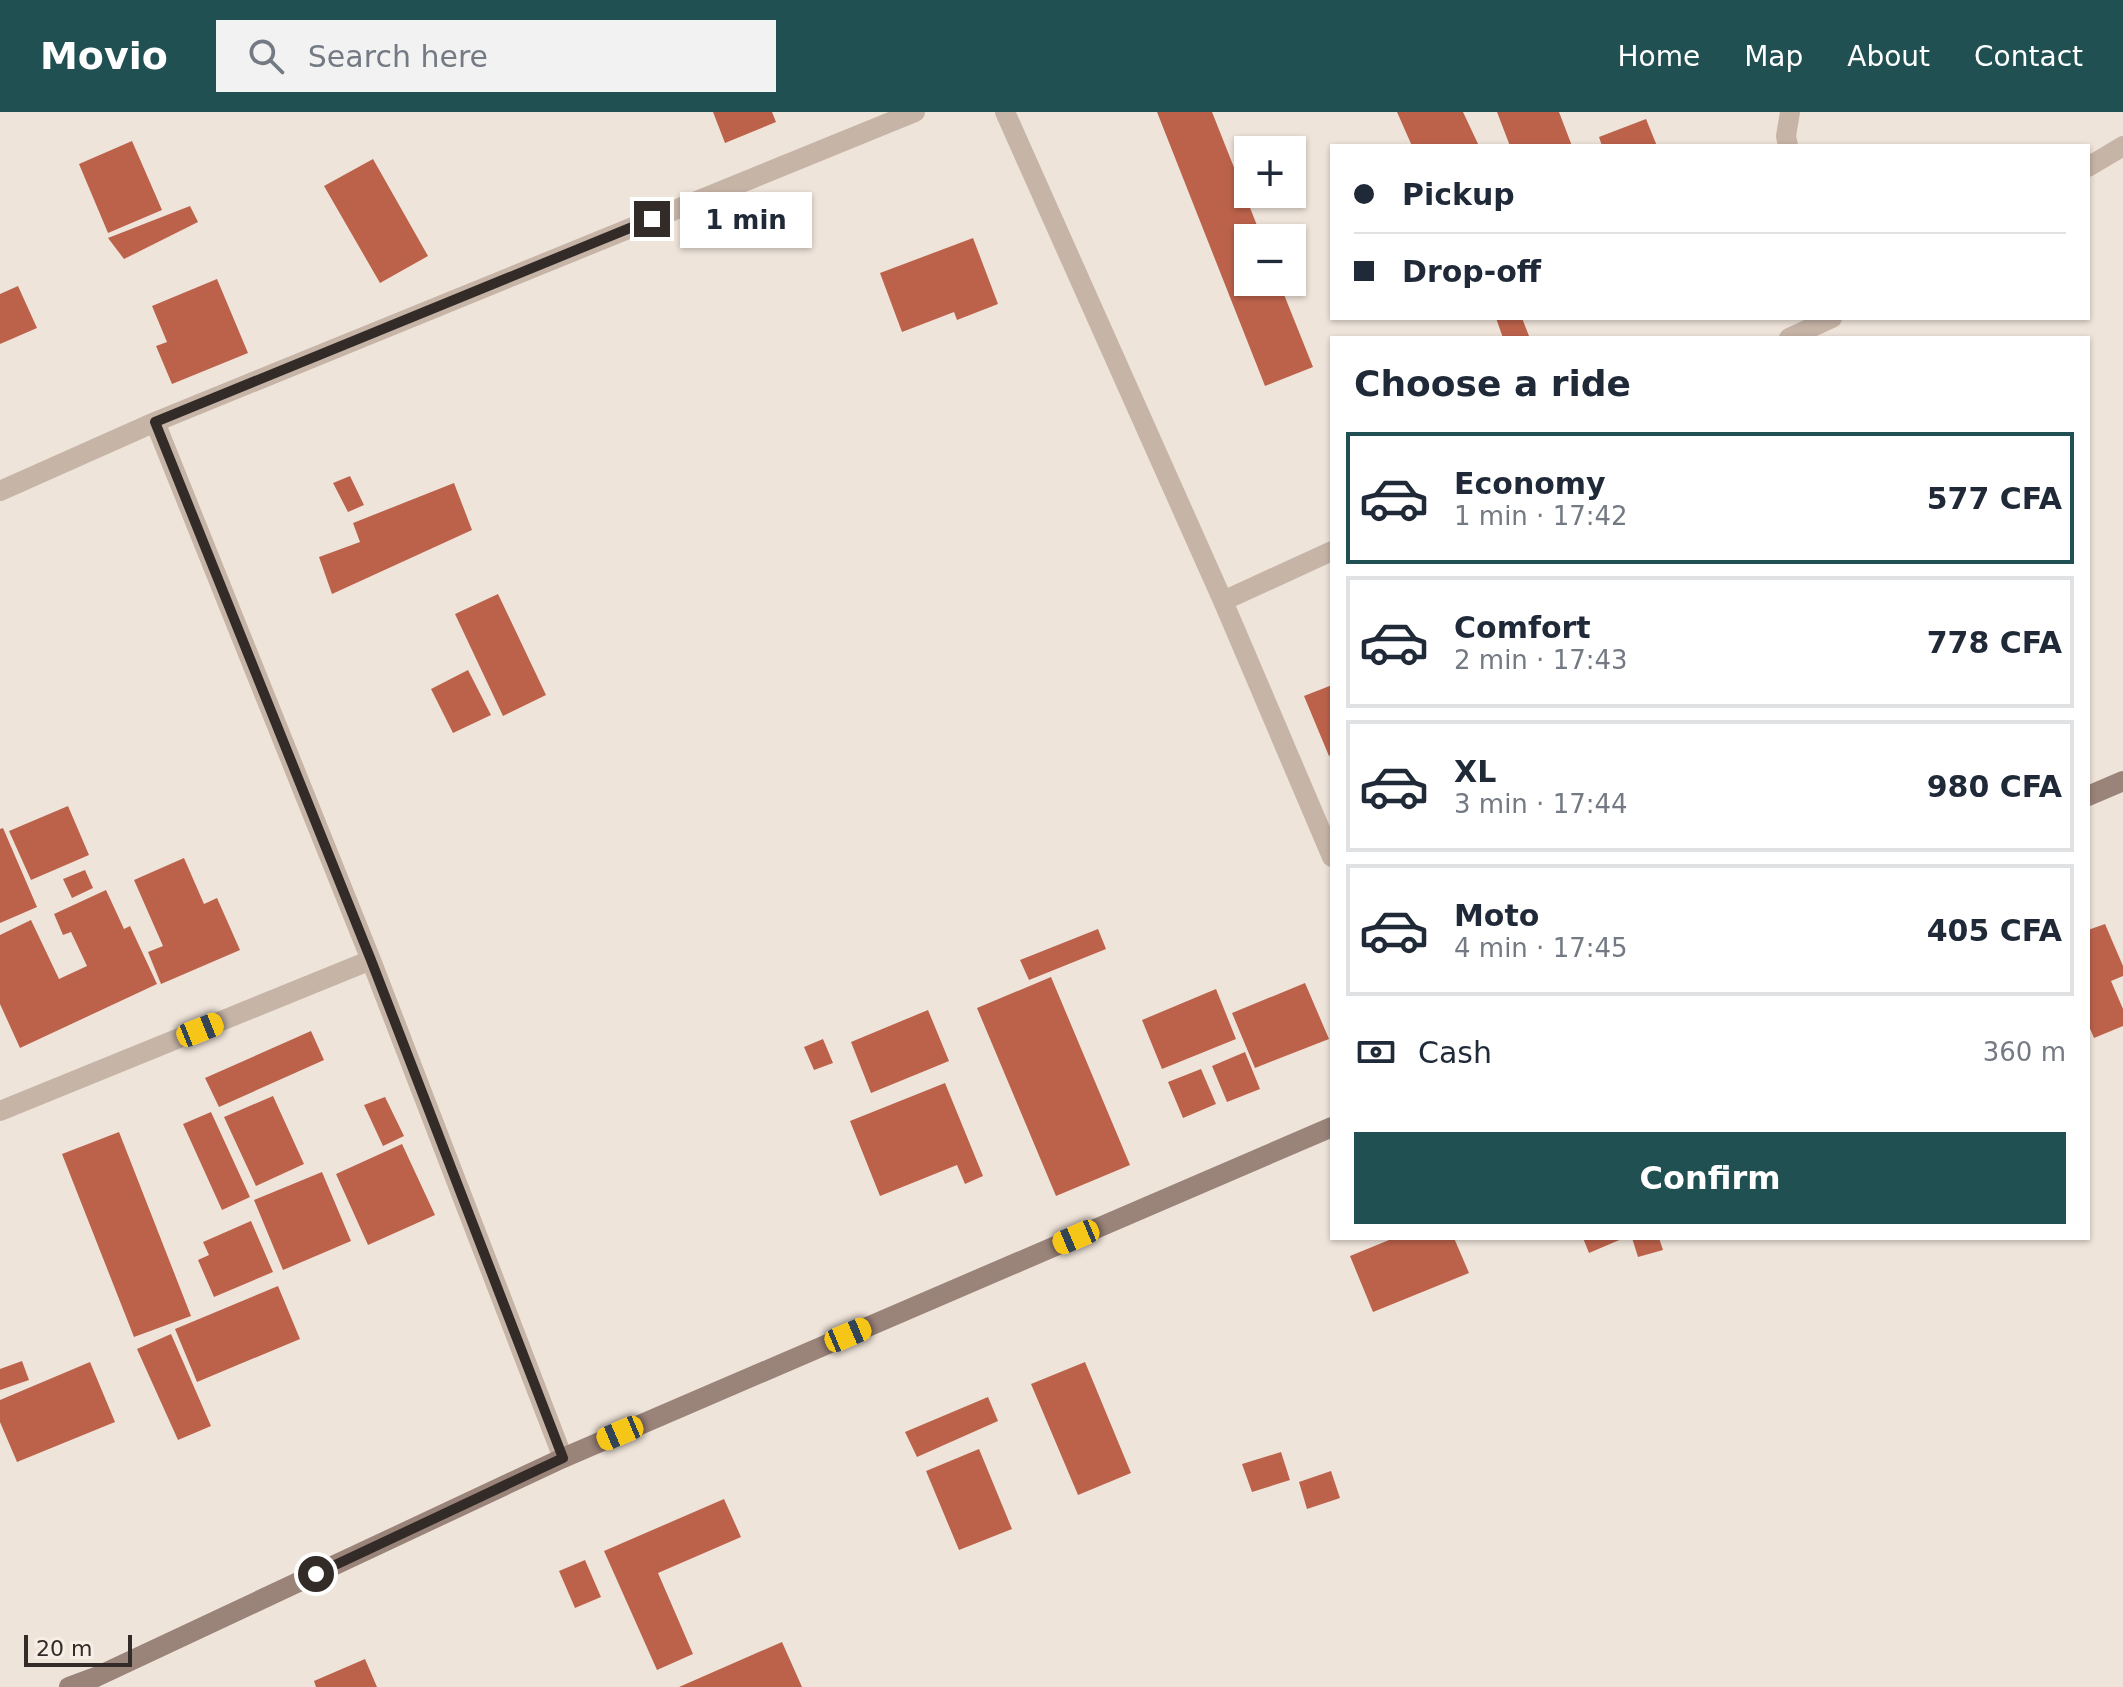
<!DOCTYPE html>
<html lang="en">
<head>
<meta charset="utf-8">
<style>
	:root { --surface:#fff; --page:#f2f2f3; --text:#1f2937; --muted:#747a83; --line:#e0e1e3; --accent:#205051 }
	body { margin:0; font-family:"DejaVu Sans",sans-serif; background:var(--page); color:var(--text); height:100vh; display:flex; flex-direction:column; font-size:30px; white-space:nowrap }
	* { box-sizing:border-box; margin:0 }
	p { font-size:26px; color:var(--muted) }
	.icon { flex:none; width:44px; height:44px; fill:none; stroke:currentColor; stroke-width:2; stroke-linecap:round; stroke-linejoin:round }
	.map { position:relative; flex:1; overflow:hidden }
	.panel { position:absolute; left:1330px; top:224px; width:760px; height:904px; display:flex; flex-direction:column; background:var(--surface); border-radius:0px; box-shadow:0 2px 6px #0004 }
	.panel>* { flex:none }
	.guide { position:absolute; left:1330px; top:32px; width:760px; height:176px; border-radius:0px; box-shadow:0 2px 6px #0004; display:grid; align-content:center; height:176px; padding:0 24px; background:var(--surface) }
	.tools { position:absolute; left:1234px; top:24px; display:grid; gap:16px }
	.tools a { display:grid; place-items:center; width:72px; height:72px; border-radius:0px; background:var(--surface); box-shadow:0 2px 6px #0004; font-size:40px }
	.scale { position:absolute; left:24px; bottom:20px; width:108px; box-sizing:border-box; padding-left:8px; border:4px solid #332b27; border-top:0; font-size:22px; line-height:28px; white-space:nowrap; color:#332b27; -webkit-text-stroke:6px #f7efe6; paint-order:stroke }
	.end { position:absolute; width:36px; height:36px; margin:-18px; border:10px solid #332b27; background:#fff; box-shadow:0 0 0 4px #fff }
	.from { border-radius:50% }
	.bubble { position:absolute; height:56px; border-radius:0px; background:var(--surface); box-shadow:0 2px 6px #0004; font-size:26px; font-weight:600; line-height:56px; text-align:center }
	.car { position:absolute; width:24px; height:48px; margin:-24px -12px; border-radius:10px; box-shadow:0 0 6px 2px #0007; background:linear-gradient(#f5c518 24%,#345 0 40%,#f5c518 0 76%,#345 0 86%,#f5c518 0) }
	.guide b { display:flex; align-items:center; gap:28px; height:76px; font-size:30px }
	.guide b+b { border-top:2px solid var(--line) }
	.guide i { width:20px; height:20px; background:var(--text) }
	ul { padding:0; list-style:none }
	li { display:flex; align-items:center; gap:24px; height:132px; margin:0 16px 12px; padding:0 8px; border:4px solid var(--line); border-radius:0px }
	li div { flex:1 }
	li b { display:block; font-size:30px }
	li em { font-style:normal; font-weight:600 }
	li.current { border-color:var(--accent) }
	li>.icon { width:72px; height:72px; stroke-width:1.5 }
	h2 { padding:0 24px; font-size:36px; line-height:96px }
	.pay { display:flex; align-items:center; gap:20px; height:88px; padding:0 24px; font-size:30px }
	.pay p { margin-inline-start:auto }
	.action { display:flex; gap:16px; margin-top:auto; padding:16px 24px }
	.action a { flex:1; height:92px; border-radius:0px; background:var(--accent); color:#fff; font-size:32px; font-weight:600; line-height:92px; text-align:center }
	header { display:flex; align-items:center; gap:48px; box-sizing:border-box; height:112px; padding:0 40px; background:var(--accent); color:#fff }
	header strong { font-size:38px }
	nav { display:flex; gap:44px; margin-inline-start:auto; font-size:28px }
	.search { width:560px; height:72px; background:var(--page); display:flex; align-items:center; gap:20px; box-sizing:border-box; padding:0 28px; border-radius:0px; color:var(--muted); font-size:30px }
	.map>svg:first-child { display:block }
	.building { fill:#bc624b }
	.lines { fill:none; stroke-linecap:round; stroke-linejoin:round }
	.street { stroke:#c6b4a7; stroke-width:20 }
	.secondary { stroke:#9a8379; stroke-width:20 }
	.route { stroke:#332b27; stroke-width:10 }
</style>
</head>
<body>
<header>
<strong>Movio</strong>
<div class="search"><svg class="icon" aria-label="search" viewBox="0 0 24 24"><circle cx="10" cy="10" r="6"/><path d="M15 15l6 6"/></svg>Search here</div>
<nav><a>Home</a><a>Map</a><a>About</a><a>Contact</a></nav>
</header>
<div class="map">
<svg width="2123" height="1575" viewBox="0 0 2123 1575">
	<rect width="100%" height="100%" fill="#efe4da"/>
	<path class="building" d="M713 0H772L776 10 725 31Z
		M1157 0H1212L1262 126H1248V170H1279L1313 255 1265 274Z
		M1397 0H1463L1479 34H1412Z
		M1497 0H1559L1572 34H1510Z
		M1646 7 1657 34H1602L1599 25Z
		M132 29 162 98 108 121 79 52Z
		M373 47 428 144 380 171 324 74Z
		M190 94 198 110 124 147 108 126Z
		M973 126 998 192 957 208 954 200 902 220 880 161Z
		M217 167 248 241 172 272 156 234 167 230 152 194Z
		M18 174 37 216 0 232V182Z
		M1496 206H1522L1529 224 1503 226Z
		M350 364 364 393 348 400 333 371Z
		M454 371 472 418 332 482 319 445 360 430 353 411Z
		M498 482 546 583 503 604 455 502Z
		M468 558 491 603 453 621 431 577Z
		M1332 573V642L1329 644 1304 584Z
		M68 694 89 743 31 768 9 719Z
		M3 716 37 795 0 811V717Z
		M184 746 204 792 217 786 240 838 161 872 148 840 163 834 134 768Z
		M85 758 93 776 72 786 63 767Z
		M106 778 124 817 130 814 157 872 20 936 0 892V823L31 808 59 867 87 854 71 820 63 823 54 802Z
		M2105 812 2123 854V864L2111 869 2123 897V914L2094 926 2088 912V818Z
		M1098 817 1106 837 1029 868 1020 848Z
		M1051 865 1130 1053 1056 1084 977 896Z
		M1305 871 1329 927 1255 956 1232 901Z
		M1216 877 1236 927 1162 957 1142 908Z
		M928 898 949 949 871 981 851 930Z
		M311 919 324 948 219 995 205 966Z
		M823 927 833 951 814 958 804 935Z
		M1245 940 1260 977 1227 990 1212 954Z
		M1201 957 1216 992 1183 1006 1168 970Z
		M945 971 983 1064 965 1072 957 1053 880 1084 850 1009Z
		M273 984 304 1052 256 1074 224 1005Z
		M385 985 404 1024 383 1034 364 993Z
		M211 1000 250 1085 222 1098 183 1012Z
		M119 1020 191 1204 134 1225 62 1042Z
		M402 1032 435 1103 368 1133 336 1062Z
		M322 1060 351 1129 283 1158 254 1088Z
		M251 1109 273 1160 214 1185 198 1148 209 1143 203 1130Z
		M1394 1126H1454L1469 1161 1373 1200 1350 1144Z
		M1583 1126H1624L1589 1141Z
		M1632 1126H1659L1663 1138 1638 1145Z
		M278 1174 300 1227 197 1270 175 1217Z
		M171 1222 211 1314 178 1328 137 1237Z
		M22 1249 29 1268 0 1278V1257Z
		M90 1250 115 1310 17 1350 0 1310V1288Z
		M1085 1250 1131 1361 1078 1383 1031 1272Z
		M988 1285 998 1309 917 1345 905 1320Z
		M979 1337 1012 1417 959 1438 926 1359Z
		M1281 1340 1290 1368 1252 1380 1242 1352Z
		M1331 1359 1340 1386 1307 1397 1299 1370Z
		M724 1387 741 1425 658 1461 693 1542 657 1558 604 1439Z
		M585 1448 601 1485 575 1496 559 1459Z
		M782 1530 802 1575H679Z
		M365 1547 377 1575H316L314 1569Z"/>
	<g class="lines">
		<path class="street" d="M1005 0 1223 489 1332 745
			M1788 34 1786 24 1790 0
			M2088 55 2123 34
			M1789 226 1832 206
			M155 310 371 848 563 1346
			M0 379 155 310 915 0
			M1223 489 1332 439
			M0 999 371 848"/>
		<path class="secondary" d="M2088 684 2123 669
			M69 1575 96 1565 563 1346 1332 1015"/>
	</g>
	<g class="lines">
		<path class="route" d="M316 1462 563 1346 371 848 155 310 652 107"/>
	</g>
</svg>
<div class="tools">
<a>+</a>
<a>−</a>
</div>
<div class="scale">20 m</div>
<i class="end from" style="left:316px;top:1462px"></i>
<i class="end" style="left:652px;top:107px"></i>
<div class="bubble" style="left:680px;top:80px;width:132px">1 min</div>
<i class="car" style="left:200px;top:918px;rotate:68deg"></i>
<i class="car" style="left:1076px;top:1125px;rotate:247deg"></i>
<i class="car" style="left:848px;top:1223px;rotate:67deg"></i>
<i class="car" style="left:620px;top:1321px;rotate:247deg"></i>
<div class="guide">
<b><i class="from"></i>Pickup</b>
<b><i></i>Drop-off</b>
</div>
<section class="panel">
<h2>Choose a ride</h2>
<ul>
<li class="current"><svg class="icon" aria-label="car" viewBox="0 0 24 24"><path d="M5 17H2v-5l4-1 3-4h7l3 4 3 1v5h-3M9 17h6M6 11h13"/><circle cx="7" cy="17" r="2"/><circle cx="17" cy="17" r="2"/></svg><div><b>Economy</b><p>1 min · 17:42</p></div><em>577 CFA</em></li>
<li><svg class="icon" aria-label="car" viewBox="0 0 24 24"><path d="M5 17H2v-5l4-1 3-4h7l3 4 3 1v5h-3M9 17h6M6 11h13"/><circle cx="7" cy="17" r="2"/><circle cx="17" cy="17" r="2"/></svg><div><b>Comfort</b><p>2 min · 17:43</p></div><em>778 CFA</em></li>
<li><svg class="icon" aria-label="car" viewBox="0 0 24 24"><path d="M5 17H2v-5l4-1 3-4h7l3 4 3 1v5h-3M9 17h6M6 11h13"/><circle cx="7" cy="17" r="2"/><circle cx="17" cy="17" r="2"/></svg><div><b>XL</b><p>3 min · 17:44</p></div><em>980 CFA</em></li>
<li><svg class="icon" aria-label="car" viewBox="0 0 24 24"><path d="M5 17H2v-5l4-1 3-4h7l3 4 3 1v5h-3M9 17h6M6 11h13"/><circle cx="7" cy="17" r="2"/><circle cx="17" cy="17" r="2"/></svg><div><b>Moto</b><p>4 min · 17:45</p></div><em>405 CFA</em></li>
</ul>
<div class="pay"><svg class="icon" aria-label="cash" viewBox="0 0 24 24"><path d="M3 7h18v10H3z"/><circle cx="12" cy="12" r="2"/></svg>Cash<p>360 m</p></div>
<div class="action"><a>Confirm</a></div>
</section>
</div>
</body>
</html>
